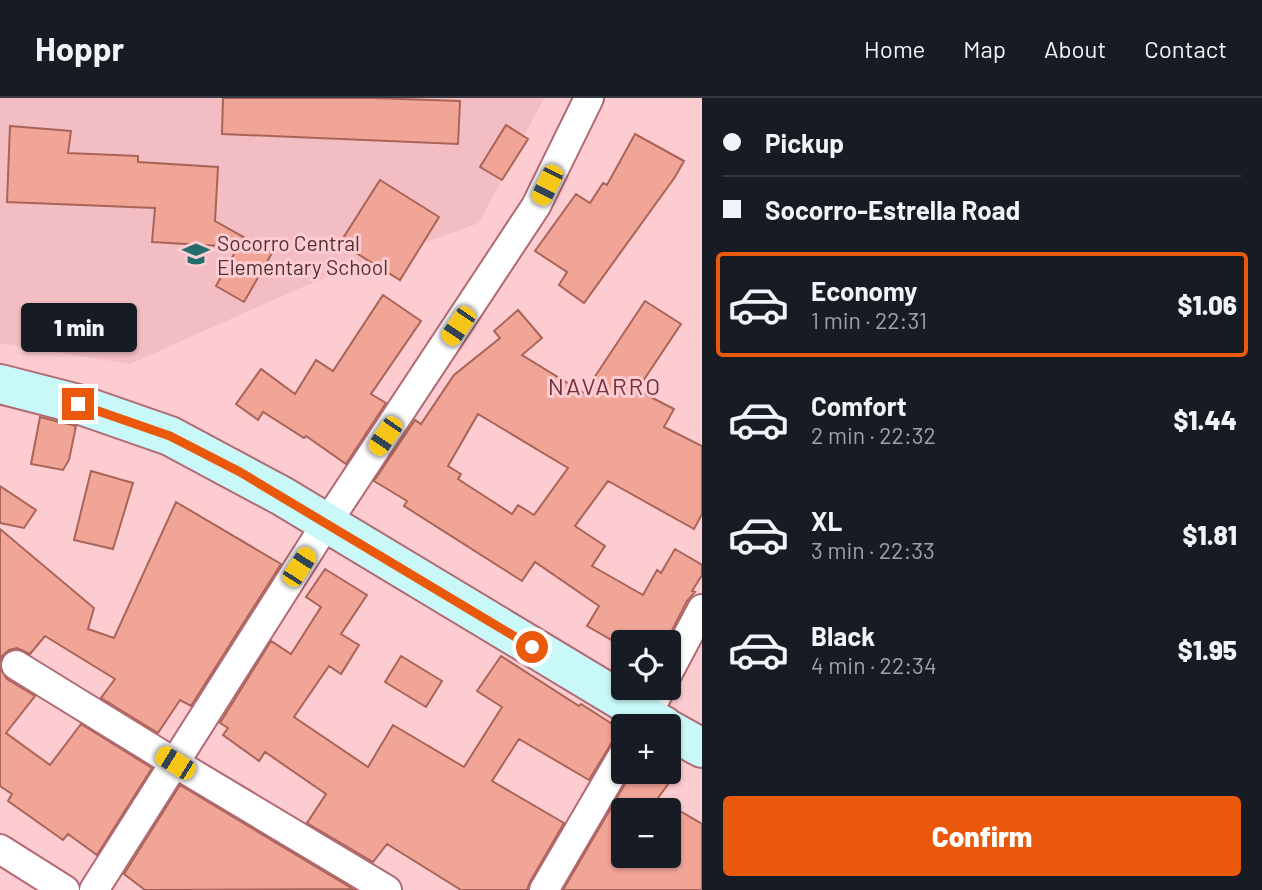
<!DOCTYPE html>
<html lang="en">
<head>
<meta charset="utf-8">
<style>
	:root { --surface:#171b24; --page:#242831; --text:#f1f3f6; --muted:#9ea1a6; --line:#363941; --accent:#ea580c }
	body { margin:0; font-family:Barlow,sans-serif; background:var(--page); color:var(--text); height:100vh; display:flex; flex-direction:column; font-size:26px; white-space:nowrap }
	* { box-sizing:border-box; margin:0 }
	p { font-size:23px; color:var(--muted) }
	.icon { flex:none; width:38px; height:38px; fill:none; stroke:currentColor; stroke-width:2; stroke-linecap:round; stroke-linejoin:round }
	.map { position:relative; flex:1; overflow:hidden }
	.side { display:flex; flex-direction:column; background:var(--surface); width:560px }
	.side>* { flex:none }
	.top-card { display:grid; align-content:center; height:154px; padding:0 21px; background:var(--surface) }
	.tools { position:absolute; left:611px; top:532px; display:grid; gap:14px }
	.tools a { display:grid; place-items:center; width:70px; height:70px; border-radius:7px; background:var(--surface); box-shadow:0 2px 5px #0004; font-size:35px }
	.end { position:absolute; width:32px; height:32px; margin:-16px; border:9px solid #ea580c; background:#fff; box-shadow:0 0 0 4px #fff }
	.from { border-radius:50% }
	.bubble { position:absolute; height:49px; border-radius:7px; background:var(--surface); box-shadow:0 2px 5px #0004; font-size:23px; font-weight:800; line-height:49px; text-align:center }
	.car { position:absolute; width:21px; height:42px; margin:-21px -10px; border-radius:9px; box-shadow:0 0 5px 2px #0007; background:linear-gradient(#f5c518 24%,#345 0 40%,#f5c518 0 76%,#345 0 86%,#f5c518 0) }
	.top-card b { display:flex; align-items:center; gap:24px; height:66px; font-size:26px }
	.top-card b+b { border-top:2px solid var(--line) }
	.top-card i { width:18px; height:18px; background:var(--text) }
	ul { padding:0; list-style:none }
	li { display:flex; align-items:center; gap:21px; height:105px; margin:0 14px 10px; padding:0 7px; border:4px solid transparent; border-radius:7px }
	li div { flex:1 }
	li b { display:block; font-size:26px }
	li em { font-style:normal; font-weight:800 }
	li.on { border-color:var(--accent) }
	li>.icon { width:63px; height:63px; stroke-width:1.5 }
	.button { display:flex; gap:14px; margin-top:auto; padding:14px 21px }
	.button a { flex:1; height:80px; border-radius:7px; background:var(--accent); color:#fff; font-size:28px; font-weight:800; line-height:80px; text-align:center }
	header { display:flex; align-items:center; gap:42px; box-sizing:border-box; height:98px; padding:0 35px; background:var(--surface); border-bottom:2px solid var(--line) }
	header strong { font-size:33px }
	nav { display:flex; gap:38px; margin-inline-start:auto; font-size:24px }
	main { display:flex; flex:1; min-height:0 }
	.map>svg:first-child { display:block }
	.built { fill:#f2bdc3 }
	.building { fill:#f1a597; stroke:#aa6457; stroke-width:2; fill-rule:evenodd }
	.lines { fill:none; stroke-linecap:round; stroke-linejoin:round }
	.street-casing { stroke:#b16973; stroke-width:32 }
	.secondary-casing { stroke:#b16973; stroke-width:42 }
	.street { stroke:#fff; stroke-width:28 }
	.secondary { stroke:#c8f9f8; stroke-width:38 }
	.route { stroke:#ea580c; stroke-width:9 }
	.labels { text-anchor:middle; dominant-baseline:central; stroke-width:6; stroke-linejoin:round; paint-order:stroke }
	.poi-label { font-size:21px; fill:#503135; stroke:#fdccd1; text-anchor:start }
	.quarter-label { font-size:24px; letter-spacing:2px; fill:#72313c; stroke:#fdccd1 }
</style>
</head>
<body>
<header>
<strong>Hoppr</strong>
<nav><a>Home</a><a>Map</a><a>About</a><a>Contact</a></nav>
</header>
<main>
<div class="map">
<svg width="702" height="792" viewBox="0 0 702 792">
	<rect width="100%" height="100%" fill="#fdccd1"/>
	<path class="built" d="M0 0H544L479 125 307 187 130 266 0 245Z"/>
	<path class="building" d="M223 0H373L460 3 458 46 222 36Z
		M506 27 528 41 502 82 480 69Z
		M10 28 71 33 68 55 138 58V64L218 69 215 123 272 155 244 204 216 188 238 149 152 144 155 110 7 104Z
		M635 36 684 63 675 79 584 205 559 187 567 174 535 153 576 96 590 105 603 85 607 87Z
		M380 82 439 119 400 182 340 145Z
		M383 197 421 223 371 296 386 305 346 366 306 338 304 340 263 314 258 322 236 306 261 271 295 296 316 262 333 273Z
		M645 203 681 226 637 292 674 311 664 329 702 348V416L694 431 608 383 575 428 605 448 592 468 643 497 657 472 661 475 675 451 702 467V477L692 493 695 494 687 503 666 544H615L587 528 599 508 535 464 522 483 404 408 407 403 374 383 415 322 421 326 454 277 500 240 494 233 518 212 542 240 522 257 584 295ZM478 316 568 370 534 417 518 407 512 416 458 381 461 376 448 368Z
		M40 319 76 328 69 362 63 372 31 366Z
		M91 373 133 385 113 451 74 442Z
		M0 388 36 412 24 430 0 425Z
		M176 404 281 466 191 608 180 602 158 635 101 600 115 581 45 538 30 556 17 550 9 552 2 558 0 564V431L94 510 88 531 114 540Z
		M325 471 367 497 341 536 359 547 341 576 329 568 294 619 368 669 393 627 464 669 502 609 477 593 501 558 579 608 581 606 620 631 589 682 519 641 492 683 564 725 530 784 527 792H461L387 746 373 764 307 725 326 696 265 654 259 663 223 637 228 630 220 625 271 543 291 556 321 509 306 499Z
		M401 558 442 583 426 609 385 584Z
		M0 570 7 581 35 598 6 635 50 667 81 626 152 670 97 757 68 736 63 742 8 703 12 696 0 688Z
		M632 674H677L658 700 702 726V792H563ZM623 712H668V758H623Z
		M180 687 353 791 145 792 124 776Z"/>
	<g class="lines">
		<defs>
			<path id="street" d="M16 567 175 665 387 792
				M668 575 702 511
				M640 628 661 590
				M0 751 65 792
				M94 792 326 426 536 108 589 0
				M544 792 623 657"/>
			<path id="secondary" d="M0 286 78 306 170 338 282 398 664 628
				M668 631 702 650"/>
		</defs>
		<use href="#street" class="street-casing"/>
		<use href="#secondary" class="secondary-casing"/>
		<use href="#street" class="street"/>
		<use href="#secondary" class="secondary"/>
	</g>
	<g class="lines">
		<path class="route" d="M78 306 170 338 240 374 532 549"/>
	</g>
	<defs>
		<symbol id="school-bare" viewBox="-9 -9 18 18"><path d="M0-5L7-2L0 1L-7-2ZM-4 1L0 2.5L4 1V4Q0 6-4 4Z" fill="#226d6b" stroke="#fdccd1" stroke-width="2.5" paint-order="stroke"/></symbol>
	</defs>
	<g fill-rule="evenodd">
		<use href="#school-bare" x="177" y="137" width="38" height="38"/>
	</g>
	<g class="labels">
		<g class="poi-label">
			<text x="217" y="144">Socorro Central<tspan x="217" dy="24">Elementary School</tspan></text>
		</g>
		<g class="quarter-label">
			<text x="605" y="287">NAVARRO</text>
		</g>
	</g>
</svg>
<div class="tools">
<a><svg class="icon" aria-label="locate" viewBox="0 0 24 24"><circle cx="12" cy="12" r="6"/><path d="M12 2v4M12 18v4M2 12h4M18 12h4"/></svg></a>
<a>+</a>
<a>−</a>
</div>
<i class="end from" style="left:532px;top:549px"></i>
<i class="end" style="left:78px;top:306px"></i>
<div class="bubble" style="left:21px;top:205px;width:116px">1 min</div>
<i class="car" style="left:547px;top:87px;rotate:206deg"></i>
<i class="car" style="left:458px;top:228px;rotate:214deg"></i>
<i class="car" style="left:385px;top:338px;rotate:214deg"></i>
<i class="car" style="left:299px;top:469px;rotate:33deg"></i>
<i class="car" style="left:175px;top:665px;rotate:302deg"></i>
</div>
<section class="side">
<div class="top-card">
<b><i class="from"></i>Pickup</b>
<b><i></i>Socorro-Estrella Road</b>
</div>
<ul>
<li class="on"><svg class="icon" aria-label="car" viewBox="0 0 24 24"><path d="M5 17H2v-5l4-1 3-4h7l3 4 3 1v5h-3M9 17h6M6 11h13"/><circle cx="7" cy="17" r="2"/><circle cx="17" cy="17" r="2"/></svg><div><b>Economy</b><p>1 min · 22:31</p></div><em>$1.06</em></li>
<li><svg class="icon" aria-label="car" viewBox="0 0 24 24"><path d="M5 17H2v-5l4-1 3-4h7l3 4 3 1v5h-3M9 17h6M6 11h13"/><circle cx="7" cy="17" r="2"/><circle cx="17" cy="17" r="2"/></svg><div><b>Comfort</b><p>2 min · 22:32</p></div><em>$1.44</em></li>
<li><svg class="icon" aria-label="car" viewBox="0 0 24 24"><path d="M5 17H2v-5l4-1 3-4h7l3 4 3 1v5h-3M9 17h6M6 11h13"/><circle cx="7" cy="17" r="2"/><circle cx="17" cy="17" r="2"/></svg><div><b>XL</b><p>3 min · 22:33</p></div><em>$1.81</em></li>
<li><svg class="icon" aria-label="car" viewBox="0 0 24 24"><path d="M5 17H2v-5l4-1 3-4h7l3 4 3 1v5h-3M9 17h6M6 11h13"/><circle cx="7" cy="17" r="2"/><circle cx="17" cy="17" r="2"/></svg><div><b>Black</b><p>4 min · 22:34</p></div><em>$1.95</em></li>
</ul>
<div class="button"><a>Confirm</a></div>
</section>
</main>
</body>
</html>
